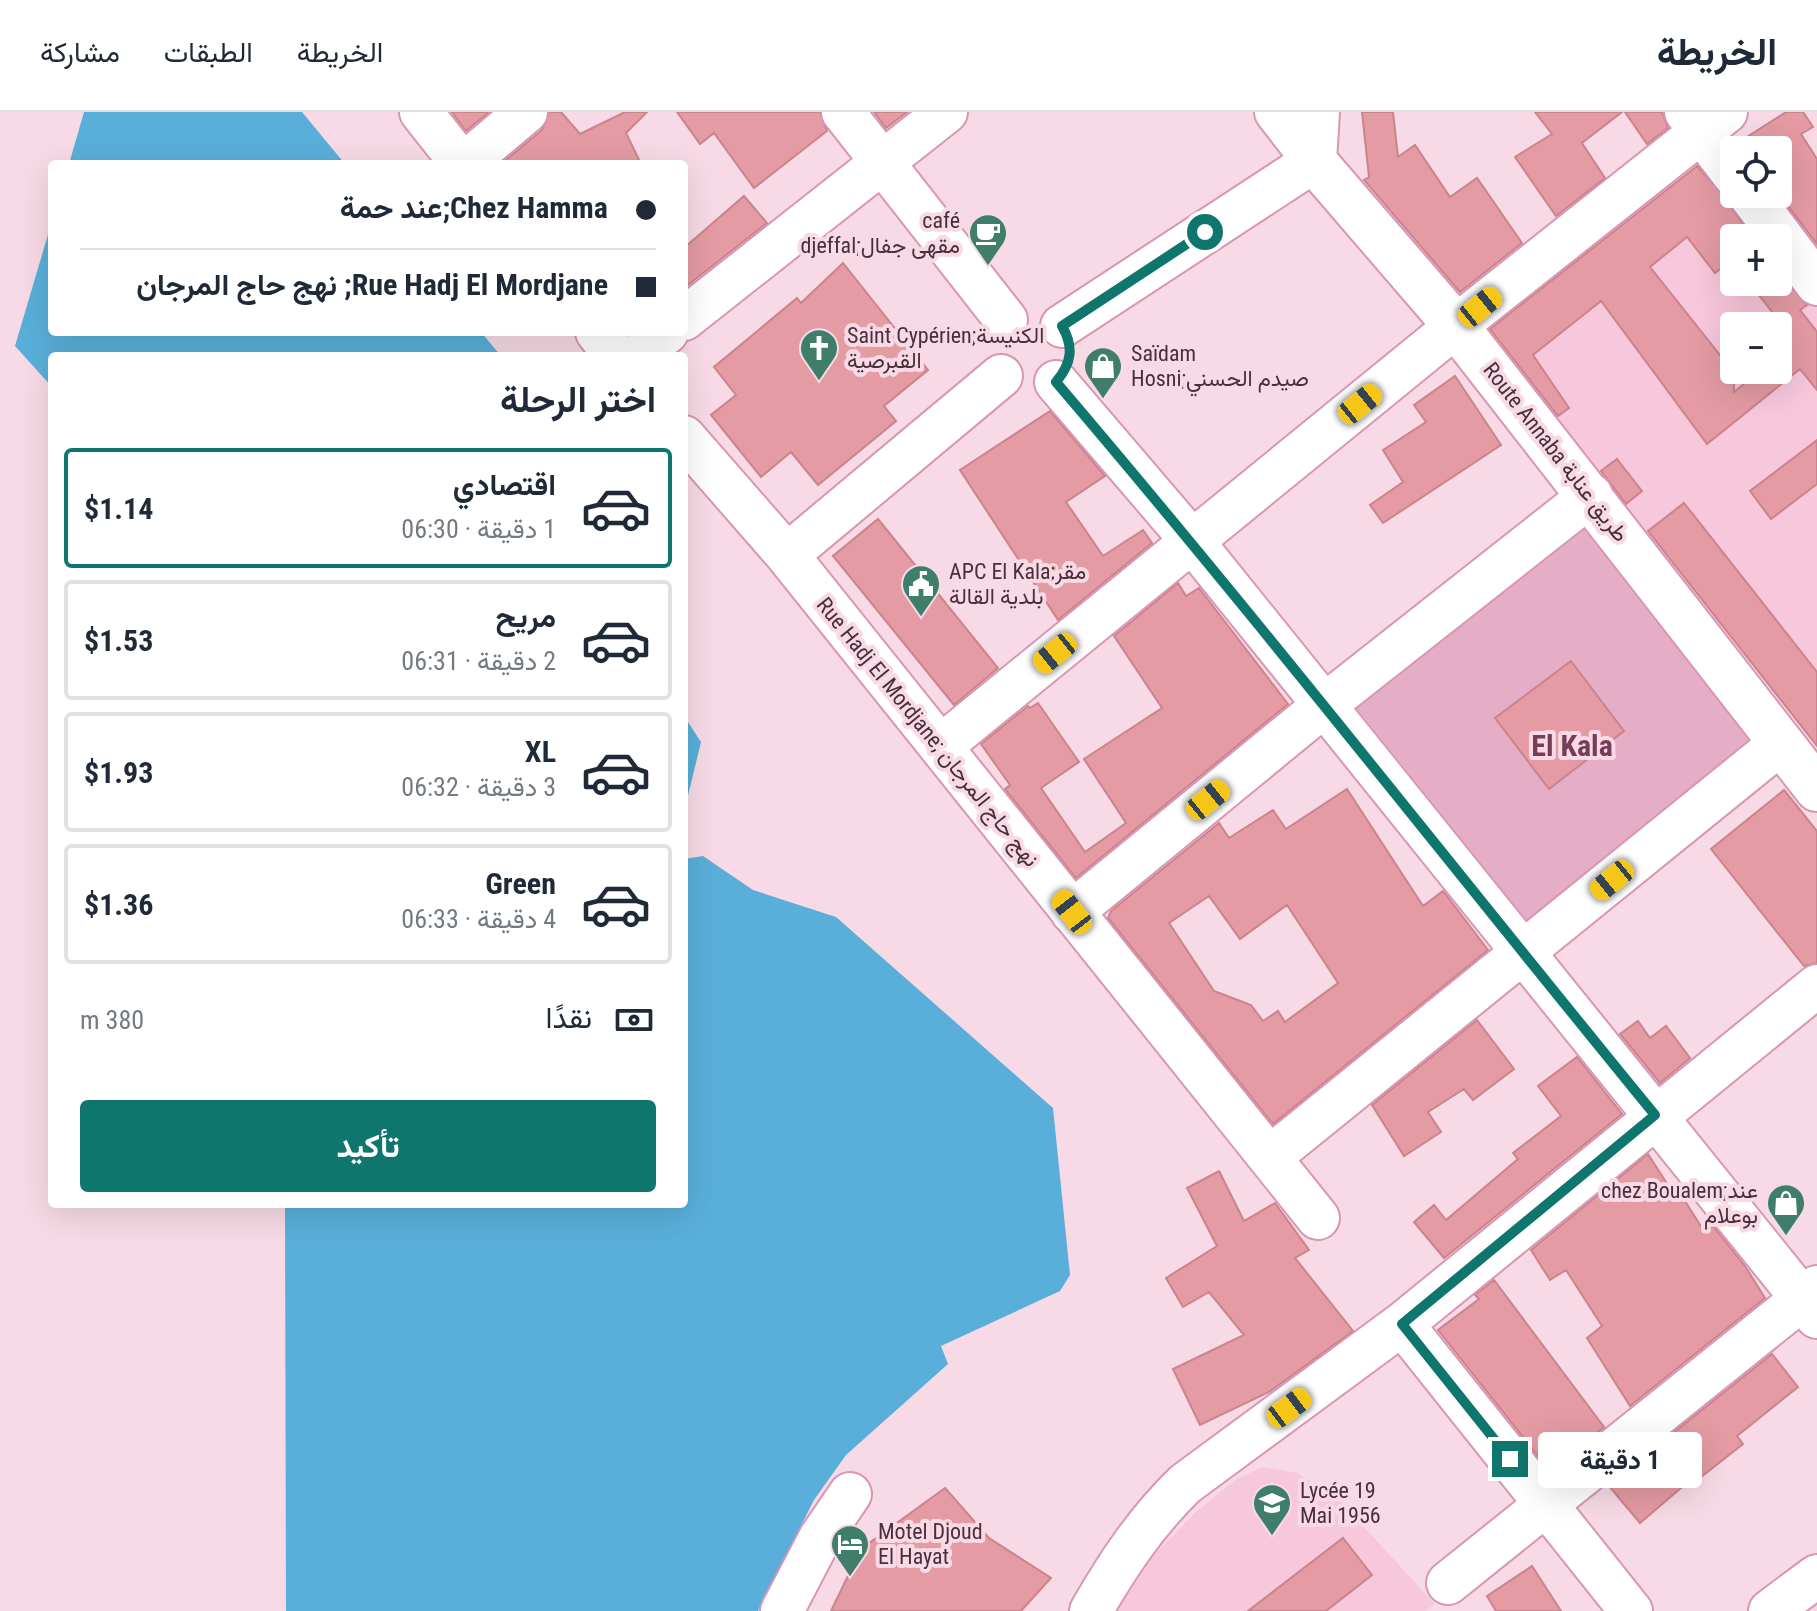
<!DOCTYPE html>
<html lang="ar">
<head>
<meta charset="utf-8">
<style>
	:root { --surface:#fff; --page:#f2f2f3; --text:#1f2937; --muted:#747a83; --line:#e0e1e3; --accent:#0f766e }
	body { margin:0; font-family:"Roboto Condensed",Vazirmatn,sans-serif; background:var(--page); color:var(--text); direction:rtl; height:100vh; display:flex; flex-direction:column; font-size:30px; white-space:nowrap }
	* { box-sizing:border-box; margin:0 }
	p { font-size:26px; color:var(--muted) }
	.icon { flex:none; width:44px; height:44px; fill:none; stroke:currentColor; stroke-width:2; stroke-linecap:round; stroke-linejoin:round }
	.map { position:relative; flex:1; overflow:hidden; direction:ltr }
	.details { position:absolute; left:48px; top:240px; width:640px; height:856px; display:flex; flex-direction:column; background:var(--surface); border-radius:8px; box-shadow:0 8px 32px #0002; direction:rtl }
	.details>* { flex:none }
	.guide { position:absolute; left:48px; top:48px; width:640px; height:176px; border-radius:8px; box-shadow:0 8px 32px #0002; direction:rtl; display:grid; align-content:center; height:176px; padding:0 32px; background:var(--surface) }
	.buttons { position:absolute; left:1720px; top:24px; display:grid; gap:16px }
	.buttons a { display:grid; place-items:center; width:72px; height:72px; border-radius:8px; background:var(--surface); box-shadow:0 8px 32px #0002; font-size:40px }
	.end { position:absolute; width:36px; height:36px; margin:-18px; border:10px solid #0f766e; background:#fff; box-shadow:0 0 0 4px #fff }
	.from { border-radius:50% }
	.bubble { position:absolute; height:56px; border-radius:8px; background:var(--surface); box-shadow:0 8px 32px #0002; font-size:26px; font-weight:700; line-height:56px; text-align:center; direction:rtl }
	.car { position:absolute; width:24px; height:48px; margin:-24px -12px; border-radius:10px; box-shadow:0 0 6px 2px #0007; background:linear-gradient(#f5c518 24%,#345 0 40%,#f5c518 0 76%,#345 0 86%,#f5c518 0) }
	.guide b { display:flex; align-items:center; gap:28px; height:76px; font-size:30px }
	.guide b+b { border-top:2px solid var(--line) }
	.guide i { width:20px; height:20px; background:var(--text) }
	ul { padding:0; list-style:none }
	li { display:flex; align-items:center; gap:24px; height:120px; margin:0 16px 12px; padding:0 16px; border:4px solid var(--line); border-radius:8px }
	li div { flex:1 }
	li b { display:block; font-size:30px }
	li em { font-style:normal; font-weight:700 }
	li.selected { border-color:var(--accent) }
	li>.icon { width:72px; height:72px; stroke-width:1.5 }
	h2 { padding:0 32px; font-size:36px; line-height:96px }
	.pay { display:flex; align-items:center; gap:20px; height:88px; padding:0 32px; font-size:30px }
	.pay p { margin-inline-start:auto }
	.cta { display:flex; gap:16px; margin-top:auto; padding:16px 32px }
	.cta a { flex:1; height:92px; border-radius:8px; background:var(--accent); color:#fff; font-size:32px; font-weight:700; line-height:92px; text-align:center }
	header { display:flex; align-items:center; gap:48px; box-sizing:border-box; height:112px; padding:0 40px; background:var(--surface); border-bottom:2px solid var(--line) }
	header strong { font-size:38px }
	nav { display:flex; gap:44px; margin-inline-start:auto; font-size:28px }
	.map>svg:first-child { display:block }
	.built { fill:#f7c7db; fill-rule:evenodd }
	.green { fill:#e6aec6 }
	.water { fill:#59afd9 }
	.building { fill:#e49ba3; stroke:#cb838c; stroke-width:2; fill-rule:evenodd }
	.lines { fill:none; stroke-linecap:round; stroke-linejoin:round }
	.minor-casing { stroke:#d996b3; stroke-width:46 }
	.major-casing { stroke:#d996b3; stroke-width:48 }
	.minor { stroke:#fff; stroke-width:42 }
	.major { stroke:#fff; stroke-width:44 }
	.route { stroke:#0f766e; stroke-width:10 }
	.labels { text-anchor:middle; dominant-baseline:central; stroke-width:8; stroke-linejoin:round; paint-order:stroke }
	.poi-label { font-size:22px; fill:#4a2e3a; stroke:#f7dae5; text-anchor:start }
	.street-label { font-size:22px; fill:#4a2e3a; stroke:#f7dae5 }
	.district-label { font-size:30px; font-weight:bold; fill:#773d58; stroke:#f7dae5 }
</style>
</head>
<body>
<header>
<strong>الخريطة</strong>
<nav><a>الخريطة</a><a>الطبقات</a><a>مشاركة</a></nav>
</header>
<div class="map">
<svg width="1817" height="1499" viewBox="0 0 1817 1499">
	<rect width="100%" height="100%" fill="#f7dae5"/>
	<path class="built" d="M1706 44 1768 126H1734V170H1778V140L1817 192V634L1488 224 1696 56ZM1734 214H1778V258H1734Z
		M1262 1355 1297 1361 1337 1386 1435 1492 1425 1499H1118L1146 1451 1196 1400 1235 1368Z"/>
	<path class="green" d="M1582 413 1762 637 1536 820 1356 596Z"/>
	<path class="water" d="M84 0H302L345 52H69Z
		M52 109V220H481L501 244H52V275L15 234Z
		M684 604 701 630 684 700Z
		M703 744 753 778 836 805 1053 996 1070 1163 1060 1179 941 1234 948 1252 846 1343 814 1388 758 1499H286L285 1092H684V747Z"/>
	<path class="building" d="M452 0H489L466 19Z
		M549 0H561L580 22 625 0H647L626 21 641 52H501L542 18Z
		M677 0H820L827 19 754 76 714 21 700 32Z
		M874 0H907L886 16Z
		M1362 0H1393L1398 45 1415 33 1450 85 1477 66 1522 131 1460 180 1364 68 1369 65Z
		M1535 0H1622L1582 31 1605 66 1556 104 1515 45 1552 22Z
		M1625 0H1662L1668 16 1647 32Z
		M1786 0H1803L1813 15 1801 22 1817 47V132L1778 81V38H1745L1739 30Z
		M1697 54 1725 85 1752 126H1734V146L1715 161 1687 125 1650 155 1720 243 1734 231V280L1761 258H1778V245L1789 236 1778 220V214H1773L1767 205 1772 200 1755 178 1767 170H1778V160L1807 193 1800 198 1817 220V278L1800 257 1707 332 1601 189 1533 243 1569 296 1558 304 1490 217Z
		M744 84 767 111 684 176V136Z
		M843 151 928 258 884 294 896 309 818 373 791 340 761 365 711 303 736 283 714 255 797 186 801 191Z
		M1455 264 1501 333 1383 411 1370 393 1403 370 1383 338 1426 310 1414 293Z
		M1050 299 1105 364 1066 390 1103 444 1143 418 1152 431 1058 508 960 358Z
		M1817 328V372L1771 407 1750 379Z
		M1617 347 1642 379 1626 392 1601 359Z
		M1684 391 1817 560V634L1648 419Z
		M878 407 998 556 954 593 833 444Z
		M1178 471 1186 484 1199 476 1288 592 1076 766 1005 677 1010 673 981 632 1028 594 1030 596 1038 591 1079 650 1041 676 1085 740 1126 711 1084 647 1162 596 1114 524Z
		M1571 549 1624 619 1549 677 1495 606Z
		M1347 677 1423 794 1443 779 1488 838 1273 1012 1108 806 1111 799 1219 711 1229 726 1273 698 1286 717ZM1209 784 1240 827 1287 793 1338 871 1285 910 1278 899 1263 909 1251 893 1214 879 1169 811Z
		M1784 678 1817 719V851L1804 854 1711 737Z
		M1477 908 1514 957 1473 988 1464 977 1428 1000 1441 1020 1404 1044 1372 993Z
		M1638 909 1650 926 1666 914 1690 946 1660 971 1620 922Z
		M1577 945 1622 1002 1444 1146 1414 1110 1434 1093 1446 1108 1518 1047 1513 1041 1561 1004 1538 974Z
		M1648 1042 1673 1081 1678 1078 1704 1119 1713 1114 1745 1154 1765 1186 1630 1294 1587 1226 1602 1214 1566 1158 1550 1168 1531 1138Z
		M1219 1059 1244 1109 1275 1091 1309 1138 1295 1146 1353 1219 1269 1280 1200 1313 1173 1257 1244 1223 1209 1180 1183 1195 1166 1166 1217 1134 1187 1076Z
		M1494 1168 1604 1315 1550 1359 1438 1218 1479 1187 1475 1183Z
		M1772 1242 1798 1275 1737 1324 1743 1332 1691 1373 1688 1370 1640 1411 1608 1373Z
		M945 1376 989 1426 1051 1466 1021 1499H831L861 1437Z
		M1343 1426 1372 1463 1326 1499H1248Z
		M1532 1454 1561 1499H1496L1487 1484Z"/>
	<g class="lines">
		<defs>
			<path id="minor" d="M421 0 462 52
				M843 0 1006 208
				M1686 0 1734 63
				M464 52 526 0
				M1749 82 1817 172
				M684 207 946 0
				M1062 214 1314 49 1276 0
				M597 220 616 244
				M637 244 667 220
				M1056 270 1192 429 1817 1205
				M684 325 787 443 1318 1106
				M787 443 1001 264
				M941 634 1456 214 1726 0
				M1072 800 1322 595 1591 383
				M1270 1045 1781 631
				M1402 1212 1631 1499
				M1448 1471 1817 1175
				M782 1499 820 1426 850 1382
				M1091 1499C1118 1452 1146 1410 1185 1372L1402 1212 1817 874
				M1770 1499 1817 1464"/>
			<path id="major" d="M1317 0 1314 49 1456 214 1817 677"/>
		</defs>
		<use href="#minor" class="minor-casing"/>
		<use href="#major" class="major-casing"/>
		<use href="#minor" class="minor"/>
		<use href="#major" class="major"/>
	</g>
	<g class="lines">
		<path class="route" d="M1205 120 1062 214C1074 235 1072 251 1056 270 1261 510 1455 759 1655 1003L1402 1212 1510 1347"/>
	</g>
	<defs>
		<symbol id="cafe-pin" viewBox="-11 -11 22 30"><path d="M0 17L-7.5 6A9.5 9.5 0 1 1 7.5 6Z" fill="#3f7e6b" stroke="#f7dae5"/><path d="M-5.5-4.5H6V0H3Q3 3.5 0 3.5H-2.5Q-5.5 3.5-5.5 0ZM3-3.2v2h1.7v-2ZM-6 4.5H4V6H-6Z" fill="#fff"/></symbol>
		<symbol id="church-pin" viewBox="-11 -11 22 30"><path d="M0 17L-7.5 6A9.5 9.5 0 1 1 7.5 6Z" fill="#3f7e6b" stroke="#f7dae5"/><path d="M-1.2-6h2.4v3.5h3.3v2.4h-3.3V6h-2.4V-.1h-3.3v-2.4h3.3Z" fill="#fff"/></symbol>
		<symbol id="shop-pin" viewBox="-11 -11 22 30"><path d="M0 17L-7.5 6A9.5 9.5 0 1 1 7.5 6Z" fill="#3f7e6b" stroke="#f7dae5"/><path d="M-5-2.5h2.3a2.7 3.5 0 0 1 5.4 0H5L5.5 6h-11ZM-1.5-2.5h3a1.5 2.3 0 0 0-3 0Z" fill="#fff"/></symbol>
		<symbol id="civic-pin" viewBox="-11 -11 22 30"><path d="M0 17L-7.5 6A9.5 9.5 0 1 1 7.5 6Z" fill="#3f7e6b" stroke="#f7dae5"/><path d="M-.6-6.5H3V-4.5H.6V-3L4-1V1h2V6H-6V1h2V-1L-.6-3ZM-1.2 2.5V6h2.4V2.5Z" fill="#fff"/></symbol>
		<symbol id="school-pin" viewBox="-11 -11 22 30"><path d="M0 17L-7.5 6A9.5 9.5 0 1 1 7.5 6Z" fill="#3f7e6b" stroke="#f7dae5"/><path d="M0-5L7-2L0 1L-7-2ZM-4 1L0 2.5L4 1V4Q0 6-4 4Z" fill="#fff"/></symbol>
		<symbol id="hotel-pin" viewBox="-11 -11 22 30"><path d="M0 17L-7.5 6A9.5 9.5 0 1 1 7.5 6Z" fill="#3f7e6b" stroke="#f7dae5"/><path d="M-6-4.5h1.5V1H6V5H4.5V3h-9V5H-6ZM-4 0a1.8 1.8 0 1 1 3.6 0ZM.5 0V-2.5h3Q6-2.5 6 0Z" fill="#fff"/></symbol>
	</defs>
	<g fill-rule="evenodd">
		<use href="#cafe-pin" x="966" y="99" width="44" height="60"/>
		<use href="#church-pin" x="797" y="214" width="44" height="60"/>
		<use href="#shop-pin" x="1081" y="232" width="44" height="60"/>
		<use href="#civic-pin" x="899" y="450" width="44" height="60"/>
		<use href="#shop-pin" x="1764" y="1069" width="44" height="60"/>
		<use href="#school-pin" x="1250" y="1369" width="44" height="60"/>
		<use href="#hotel-pin" x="828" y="1410" width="44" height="60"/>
	</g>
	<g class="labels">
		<g class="poi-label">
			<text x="960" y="108" text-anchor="end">café<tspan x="960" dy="25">djeffal;مقهى جفال</tspan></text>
			<text x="847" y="223">Saint Cypérien;الكنيسة<tspan x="847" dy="25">القبرصية</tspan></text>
			<text x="1131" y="241">Saïdam<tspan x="1131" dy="25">Hosni;صيدم الحسني</tspan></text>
			<text x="949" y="459">APC El Kala;مقر<tspan x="949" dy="25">بلدية القالة</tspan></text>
			<text x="1758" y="1078" text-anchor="end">chez Boualem;عند<tspan x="1758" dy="25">بوعلام</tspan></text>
			<text x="1300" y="1378">Lycée 19<tspan x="1300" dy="25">Mai 1956</tspan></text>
			<text x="878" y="1419">Motel Djoud<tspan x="878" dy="25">El Hayat</tspan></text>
		</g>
		<g class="street-label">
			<text transform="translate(1556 340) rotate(52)">Route Annaba طريق عنابة</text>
			<text transform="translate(928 620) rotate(51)">Rue Hadj El Mordjane; نهج حاج المرجان</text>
		</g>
		<g class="district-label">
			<text x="1572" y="633">El Kala</text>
		</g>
	</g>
</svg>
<div class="buttons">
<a><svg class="icon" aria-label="locate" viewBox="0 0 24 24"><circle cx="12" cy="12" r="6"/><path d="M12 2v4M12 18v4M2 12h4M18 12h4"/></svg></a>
<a>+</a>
<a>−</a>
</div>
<i class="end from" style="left:1205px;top:120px"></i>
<i class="end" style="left:1510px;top:1347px"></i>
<div class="bubble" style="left:1538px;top:1320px;width:164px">1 دقيقة</div>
<i class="car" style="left:1480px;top:195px;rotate:51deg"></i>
<i class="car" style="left:1360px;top:292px;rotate:51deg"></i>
<i class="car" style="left:1055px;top:541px;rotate:231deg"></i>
<i class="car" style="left:1208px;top:688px;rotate:51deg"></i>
<i class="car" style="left:1612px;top:768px;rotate:231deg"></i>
<i class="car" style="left:1072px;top:800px;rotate:322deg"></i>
<i class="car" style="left:1289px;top:1296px;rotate:53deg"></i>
<div class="guide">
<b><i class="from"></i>Chez Hamma;عند حمة</b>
<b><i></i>Rue Hadj El Mordjane; نهج حاج المرجان</b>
</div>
<section class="details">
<h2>اختر الرحلة</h2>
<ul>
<li class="selected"><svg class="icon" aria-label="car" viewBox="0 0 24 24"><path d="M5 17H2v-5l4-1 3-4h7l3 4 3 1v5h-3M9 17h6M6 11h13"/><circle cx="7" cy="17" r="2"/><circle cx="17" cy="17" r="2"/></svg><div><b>اقتصادي</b><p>1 دقيقة · 06:30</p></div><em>$1.14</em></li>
<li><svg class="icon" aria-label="car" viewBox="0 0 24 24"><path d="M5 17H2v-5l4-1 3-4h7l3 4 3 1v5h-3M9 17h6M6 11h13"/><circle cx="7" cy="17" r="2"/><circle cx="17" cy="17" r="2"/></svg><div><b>مريح</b><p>2 دقيقة · 06:31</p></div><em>$1.53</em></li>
<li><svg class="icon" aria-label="car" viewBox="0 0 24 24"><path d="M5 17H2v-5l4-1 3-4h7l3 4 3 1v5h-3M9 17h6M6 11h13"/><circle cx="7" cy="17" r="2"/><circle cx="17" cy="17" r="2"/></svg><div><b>XL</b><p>3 دقيقة · 06:32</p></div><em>$1.93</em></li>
<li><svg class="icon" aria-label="car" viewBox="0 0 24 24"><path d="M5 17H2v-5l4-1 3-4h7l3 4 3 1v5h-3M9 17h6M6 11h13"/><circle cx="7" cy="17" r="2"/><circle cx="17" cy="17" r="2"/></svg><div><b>Green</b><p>4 دقيقة · 06:33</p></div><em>$1.36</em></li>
</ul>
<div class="pay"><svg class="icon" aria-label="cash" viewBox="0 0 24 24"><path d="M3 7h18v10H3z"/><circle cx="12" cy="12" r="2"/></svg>نقدًا<p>380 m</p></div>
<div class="cta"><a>تأكيد</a></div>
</section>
</div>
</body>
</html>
